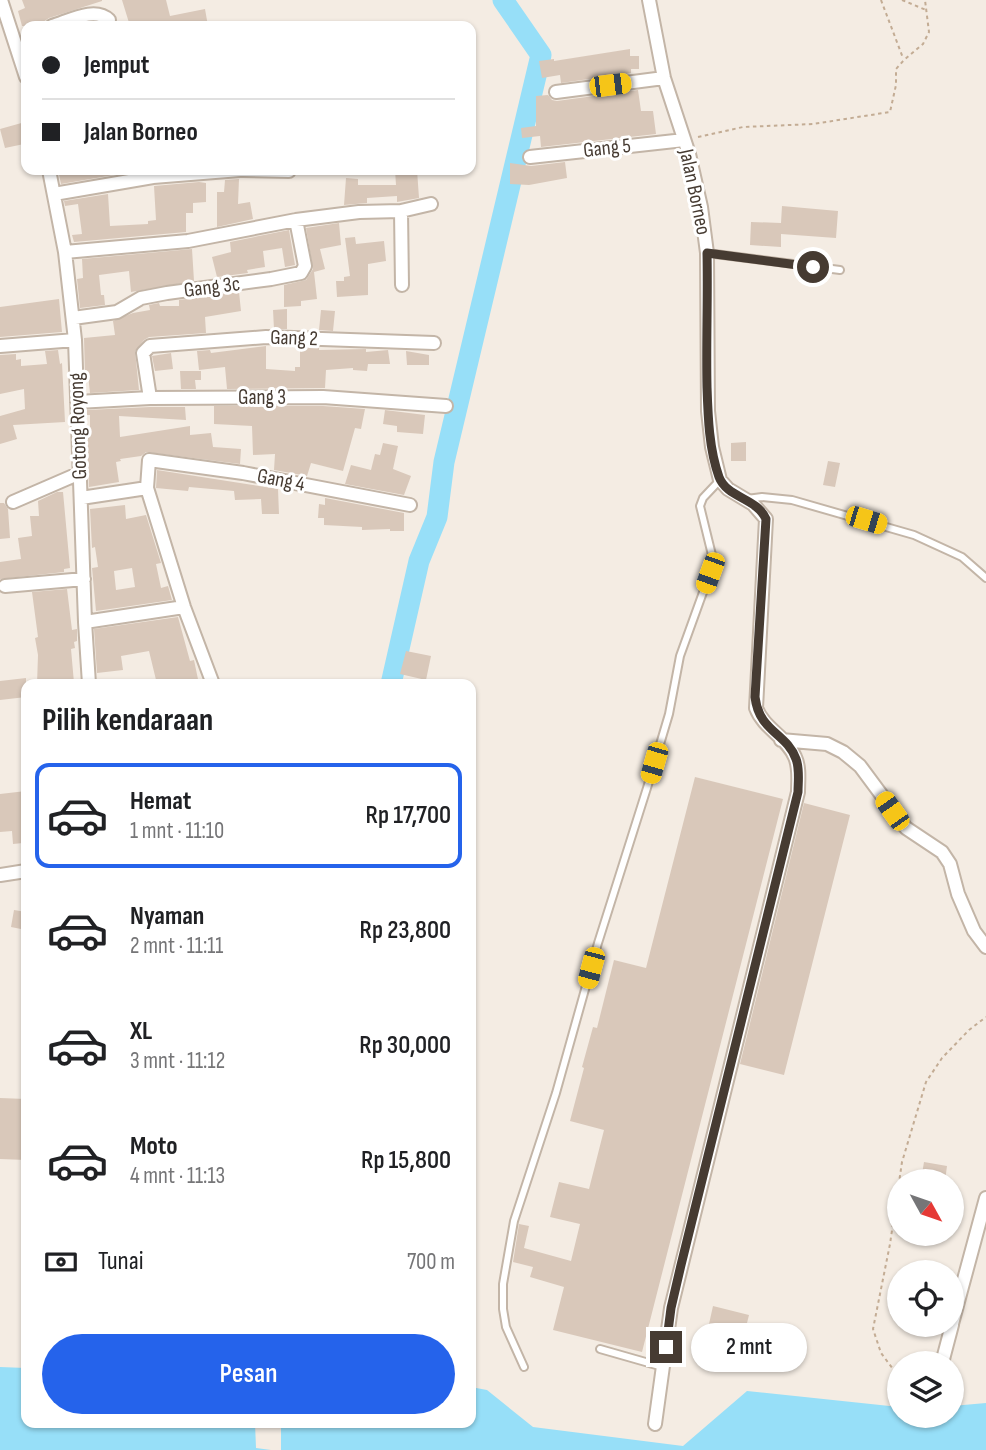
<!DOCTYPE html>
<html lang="id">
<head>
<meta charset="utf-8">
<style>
	:root { --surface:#fff; --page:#f6f6f6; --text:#202124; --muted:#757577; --line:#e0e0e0; --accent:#2563eb }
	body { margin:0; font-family:"Sofia Sans Condensed",sans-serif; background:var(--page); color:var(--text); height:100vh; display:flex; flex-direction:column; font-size:26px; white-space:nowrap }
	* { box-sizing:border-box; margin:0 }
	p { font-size:23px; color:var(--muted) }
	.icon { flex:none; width:38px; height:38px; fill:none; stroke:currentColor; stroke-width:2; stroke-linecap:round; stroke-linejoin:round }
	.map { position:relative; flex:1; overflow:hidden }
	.drawer { position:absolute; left:21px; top:679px; width:455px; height:749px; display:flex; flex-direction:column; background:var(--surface); border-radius:14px; box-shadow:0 2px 5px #0004 }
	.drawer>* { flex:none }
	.guide { position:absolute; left:21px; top:21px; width:455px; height:154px; border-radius:14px; box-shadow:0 2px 5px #0004; display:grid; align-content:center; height:154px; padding:0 21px; background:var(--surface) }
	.needle { width:46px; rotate:130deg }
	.controls { position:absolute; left:887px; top:1169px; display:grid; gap:14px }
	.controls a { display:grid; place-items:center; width:77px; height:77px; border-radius:50%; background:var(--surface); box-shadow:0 2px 5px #0004; font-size:35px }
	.end { position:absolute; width:32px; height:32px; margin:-16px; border:9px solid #463b32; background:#fff; box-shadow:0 0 0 4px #fff }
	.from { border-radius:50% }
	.bubble { position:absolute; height:49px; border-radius:24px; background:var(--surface); box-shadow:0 2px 5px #0004; font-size:23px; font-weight:600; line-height:49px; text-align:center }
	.car { position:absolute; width:21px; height:42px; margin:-21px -10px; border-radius:9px; box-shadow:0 0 5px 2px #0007; background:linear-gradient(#f5c518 24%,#345 0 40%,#f5c518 0 76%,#345 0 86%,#f5c518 0) }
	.guide b { display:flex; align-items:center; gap:24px; height:66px; font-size:26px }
	.guide b+b { border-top:2px solid var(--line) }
	.guide i { width:18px; height:18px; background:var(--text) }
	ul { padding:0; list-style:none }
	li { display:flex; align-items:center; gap:21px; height:105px; margin:0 14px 10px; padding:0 7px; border:4px solid transparent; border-radius:14px }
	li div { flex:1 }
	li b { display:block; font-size:26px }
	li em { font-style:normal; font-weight:600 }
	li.active { border-color:var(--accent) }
	li>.icon { width:63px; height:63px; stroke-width:1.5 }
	h2 { padding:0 21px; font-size:32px; line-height:84px }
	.pay { display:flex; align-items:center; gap:18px; height:77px; padding:0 21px; font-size:26px }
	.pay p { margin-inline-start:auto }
	.action { display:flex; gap:14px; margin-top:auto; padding:14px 21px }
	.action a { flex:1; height:80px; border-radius:42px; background:var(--accent); color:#fff; font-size:28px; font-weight:600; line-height:80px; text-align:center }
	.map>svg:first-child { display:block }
	.water { fill:#97dff8 }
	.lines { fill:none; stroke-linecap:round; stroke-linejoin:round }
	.river { stroke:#97dff8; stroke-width:21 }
	.building { fill:#d9c8ba; fill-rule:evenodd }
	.lane-casing { stroke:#c3b5a7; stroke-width:10 }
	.street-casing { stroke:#c3b5a7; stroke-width:16 }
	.path { stroke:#c3ac94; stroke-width:2; stroke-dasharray:3.5 3.5; stroke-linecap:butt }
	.lane { stroke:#fff; stroke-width:6 }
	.street { stroke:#fff; stroke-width:12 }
	.route { stroke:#463b32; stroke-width:9 }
	.labels { text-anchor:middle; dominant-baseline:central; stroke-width:6; stroke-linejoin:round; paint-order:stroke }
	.street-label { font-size:21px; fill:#463b32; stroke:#fff }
</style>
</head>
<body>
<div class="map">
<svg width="986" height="1450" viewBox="0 0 986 1450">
	<rect width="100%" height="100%" fill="#f4ece3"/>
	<path class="water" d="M0 1367 26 1368V1423H255L256 1448 271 1450H0Z
		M471 1387 487 1390 533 1427 683 1446 747 1391 899 1407 900 1416H952V1406L986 1403V1450H281V1423H471Z"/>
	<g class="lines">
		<path class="river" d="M391 684 419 561 437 517 444 462 541 55 503 0"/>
	</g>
	<path class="building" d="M22 0H102V1L49 18 37 26H22L18 11 25 8Z
		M122 0H166L170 16 205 9 208 26H130Z
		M630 49V56H639V69H631V73L561 83 560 75 542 78 539 61 554 59V61Z
		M638 90 641 111H653L656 134 541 147 540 136 522 138 521 128 536 126V96L548 95 552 100 557 101Z
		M25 122 26 132 22 133 24 144 5 148 0 129Z
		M565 162 567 178 529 185 510 184V163L531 166Z
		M58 170H137V171L61 184Z
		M395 170H417L419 198 397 202V196L367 198V203L344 205 346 178 358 179V185H396Z
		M239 179 238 204 250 202 253 219 217 227V192H224L225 180Z
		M199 182 206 183V202L193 203V213H186V232L74 242 72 235 82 234 78 204 65 206 64 201 108 194 110 226 148 224V221L156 220 154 186Z
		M782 206 838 211 836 238 781 234V247L750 245 751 222 781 223Z
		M339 223 341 245 320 249 325 269 314 272 317 299 301 301V306L284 307V285L306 280 313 269 306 228Z
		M289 230 295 265 285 267 282 248 263 251 265 267 247 270 248 273 217 277 212 257 231 252 230 242Z
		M355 237 356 244 384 241 386 261 368 264V295L337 297 336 281H344V277L350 276 345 238Z
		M192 249 194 281 131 292 129 271 99 275 101 295H104L105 305 80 308 77 279 83 278 82 259Z
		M239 292 241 311 205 317 206 333 149 337 144 340 135 351 139 390 90 393 88 374 85 375 84 338 115 335 113 321 133 313 150 310 149 305 159 303 160 306H179V300Z
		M59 299 62 332 0 337V307Z
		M287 309V329H274L273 310Z
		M321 310 335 311 333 331 319 330Z
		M266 346V369L295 371V367H300V347L319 348V350L366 349V352L388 350 390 364H368L367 371 353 370V368L326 370 325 388 227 389 225 367 199 370 197 351 210 350 211 353Z
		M58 350 60 364 62 363 65 422 13 425 17 439 0 444V416L25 409 24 389 0 394V355L16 354V360L21 359V366L47 364 45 351Z
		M406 351 429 355V365H407Z
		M171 353 173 369 155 371 152 356Z
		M180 371H201V380H195L196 389H181Z
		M214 406H323L365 409 361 429 355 428 343 471 311 463 307 476 274 470 275 454 253 455 252 426 214 424Z
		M150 407H185L186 420 119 416 120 437 190 426V435L211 433 213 447 241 449 240 464 146 452 141 456 120 459 121 461 116 462 119 482 89 487 87 436 90 435V415H87V410Z
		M385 410 425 415 423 434 397 432V426L383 424Z
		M746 442V461H731V443Z
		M383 443 398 446 393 469 411 476 404 495 345 484 351 465 371 470 375 454 380 455Z
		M828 461 840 463 835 487 823 485Z
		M157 470 278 489 279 514H262L261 499 235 500 234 491 189 487 188 491 156 488Z
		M57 492H63L70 568 64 569V572L0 579V562L21 559 18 538 32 536 30 516H39L38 501Z
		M325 498 404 513V531H390V529L362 530V527L324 525V518H318L319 504 325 505Z
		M0 503H4L8 509 10 538 0 539Z
		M125 505 126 519 146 515 161 563 156 564 161 588 168 586 172 600 96 611 92 568 98 567 95 547 92 548 90 509ZM132 568 135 587 116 590 114 571Z
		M67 589 72 630 77 629V641L74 642 75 648 71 649 74 683 37 684 38 655 35 638 38 637 32 592Z
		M178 617 190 661 194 660 199 684H157L149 651 121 656 123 670 97 673 94 629Z
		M406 651 431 656 426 680 400 674Z
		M26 678V697L0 700V681Z
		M695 777 783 799 642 1352 553 1330 564 1287 530 1277 533 1267 513 1262 519 1224 529 1226 524 1248 571 1261 580 1224 550 1217 559 1182 589 1189 604 1130 570 1121 584 1068 582 1067 593 1027 597 1028 614 960 646 968Z
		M26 791V828H21L23 843 13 844 12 831 0 832V794Z
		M804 803 850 815 784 1075 740 1064Z
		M14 910 26 912V930L11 927Z
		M0 1098 26 1099V1160L0 1159Z
		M924 1162 947 1166 945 1181 921 1180Z
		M713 1306 749 1315 738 1359 703 1351Z"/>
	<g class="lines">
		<defs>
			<path id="lane" d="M707 253 840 270
				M747 499 762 497 792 500 914 535 962 557 986 578
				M600 1349 663 1367
				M524 1367 506 1327 503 1309V1284L514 1221 556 1093 598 943 647 788 669 714 680 656 710 573 712 555 700 506 703 498 720 480"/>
			<path id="street" d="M1 0 26 77
				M649 0 664 78 689 154 701 207 707 253 708 411 712 447 720 480 728 489 753 504 766 519 756 708C764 729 787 737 795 757 800 768 798 781 798 792L671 1308 655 1424
				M52 26C69 21 95 6 109 20
				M556 92 664 78
				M530 157 684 140
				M49 170 65 252 75 340 85 622 89 684
				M243 170 289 171
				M54 194 153 177 240 170
				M401 211 402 285
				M65 252 188 241 296 220 359 212 401 211 431 204
				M73 318 117 312 141 298 167 293 271 279 301 273 305 266 296 220
				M0 346 75 340
				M150 398 143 353 150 346 266 337 434 343
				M77 402 150 398 323 397 446 406
				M81 498 147 488
				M13 502 80 473
				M5 586 84 579
				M85 622 184 607
				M213 684 184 607 147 488 149 460 243 473 410 505
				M781 740 827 744 843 752 860 766 906 828 942 852 950 864 958 894 974 931 986 947
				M0 875 26 871
				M952 1324 986 1198
				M942 1363 952 1325"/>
		</defs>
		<use href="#lane" class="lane-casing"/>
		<use href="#street" class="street-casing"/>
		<path class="path" d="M881 0 903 58
			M902 0 926 10
			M698 137 743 127 813 124 890 112 896 85V69L904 60 923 44 929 32 925 0
			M896 1373 881 1353 873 1329 890 1244 902 1162 926 1082 942 1058 969 1030 986 1017"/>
		<use href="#lane" class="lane"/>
		<use href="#street" class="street"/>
	</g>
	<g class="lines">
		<path class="route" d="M666 1347 671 1308 681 1265 798 792C798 782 800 769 796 759 787 733 759 732 755 697L766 519C757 498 727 498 719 477 709 449 708 417 707 387 706 342 708 298 707 253L813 267"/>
	</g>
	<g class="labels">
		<g class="street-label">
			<text transform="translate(607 148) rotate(-6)">Gang 5</text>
			<text transform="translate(695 192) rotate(78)">Jalan Borneo</text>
			<text transform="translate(212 287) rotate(-7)">Gang 3c</text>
			<text transform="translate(294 338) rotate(2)">Gang 2</text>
			<text x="262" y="397">Gang 3</text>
			<text transform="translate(78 426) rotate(-92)">Gotong Royong</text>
			<text transform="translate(281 480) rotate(11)">Gang 4</text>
		</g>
	</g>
</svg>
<div class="controls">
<a><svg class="needle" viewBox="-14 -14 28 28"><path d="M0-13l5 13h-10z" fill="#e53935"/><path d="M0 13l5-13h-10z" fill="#757577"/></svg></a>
<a><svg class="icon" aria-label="locate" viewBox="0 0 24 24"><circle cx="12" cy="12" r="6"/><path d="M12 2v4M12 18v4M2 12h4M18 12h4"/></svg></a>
<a><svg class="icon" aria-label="layers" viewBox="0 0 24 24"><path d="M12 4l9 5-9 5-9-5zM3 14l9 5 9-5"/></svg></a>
</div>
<i class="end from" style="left:813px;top:267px"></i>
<i class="end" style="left:666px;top:1347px"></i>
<div class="bubble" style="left:691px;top:1323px;width:116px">2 mnt</div>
<i class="car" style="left:610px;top:85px;rotate:83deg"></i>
<i class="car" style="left:866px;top:520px;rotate:107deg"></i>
<i class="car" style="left:710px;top:573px;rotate:200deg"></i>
<i class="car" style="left:654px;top:763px;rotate:196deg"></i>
<i class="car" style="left:892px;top:811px;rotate:325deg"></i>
<i class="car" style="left:591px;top:968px;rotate:195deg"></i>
<div class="guide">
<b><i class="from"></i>Jemput</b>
<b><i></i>Jalan Borneo</b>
</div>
<section class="drawer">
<h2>Pilih kendaraan</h2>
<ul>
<li class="active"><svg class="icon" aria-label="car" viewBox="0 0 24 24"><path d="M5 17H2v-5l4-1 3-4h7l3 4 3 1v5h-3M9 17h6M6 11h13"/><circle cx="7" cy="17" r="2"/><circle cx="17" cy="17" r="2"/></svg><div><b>Hemat</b><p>1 mnt · 11:10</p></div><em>Rp 17,700</em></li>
<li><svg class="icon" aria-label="car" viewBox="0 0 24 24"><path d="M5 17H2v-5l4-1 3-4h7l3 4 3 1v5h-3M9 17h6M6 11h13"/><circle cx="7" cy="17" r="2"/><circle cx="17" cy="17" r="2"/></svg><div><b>Nyaman</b><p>2 mnt · 11:11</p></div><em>Rp 23,800</em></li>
<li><svg class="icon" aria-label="car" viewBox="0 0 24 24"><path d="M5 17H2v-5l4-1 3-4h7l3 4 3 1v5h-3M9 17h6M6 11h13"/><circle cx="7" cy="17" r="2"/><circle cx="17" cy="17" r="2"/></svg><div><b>XL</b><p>3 mnt · 11:12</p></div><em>Rp 30,000</em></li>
<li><svg class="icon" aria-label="car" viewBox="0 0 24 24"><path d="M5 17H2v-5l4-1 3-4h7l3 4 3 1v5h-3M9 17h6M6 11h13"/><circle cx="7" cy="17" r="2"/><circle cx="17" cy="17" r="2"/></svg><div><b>Moto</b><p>4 mnt · 11:13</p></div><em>Rp 15,800</em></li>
</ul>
<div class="pay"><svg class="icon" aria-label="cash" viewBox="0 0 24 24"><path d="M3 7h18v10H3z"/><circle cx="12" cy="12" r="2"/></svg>Tunai<p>700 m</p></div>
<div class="action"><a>Pesan</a></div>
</section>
</div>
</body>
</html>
